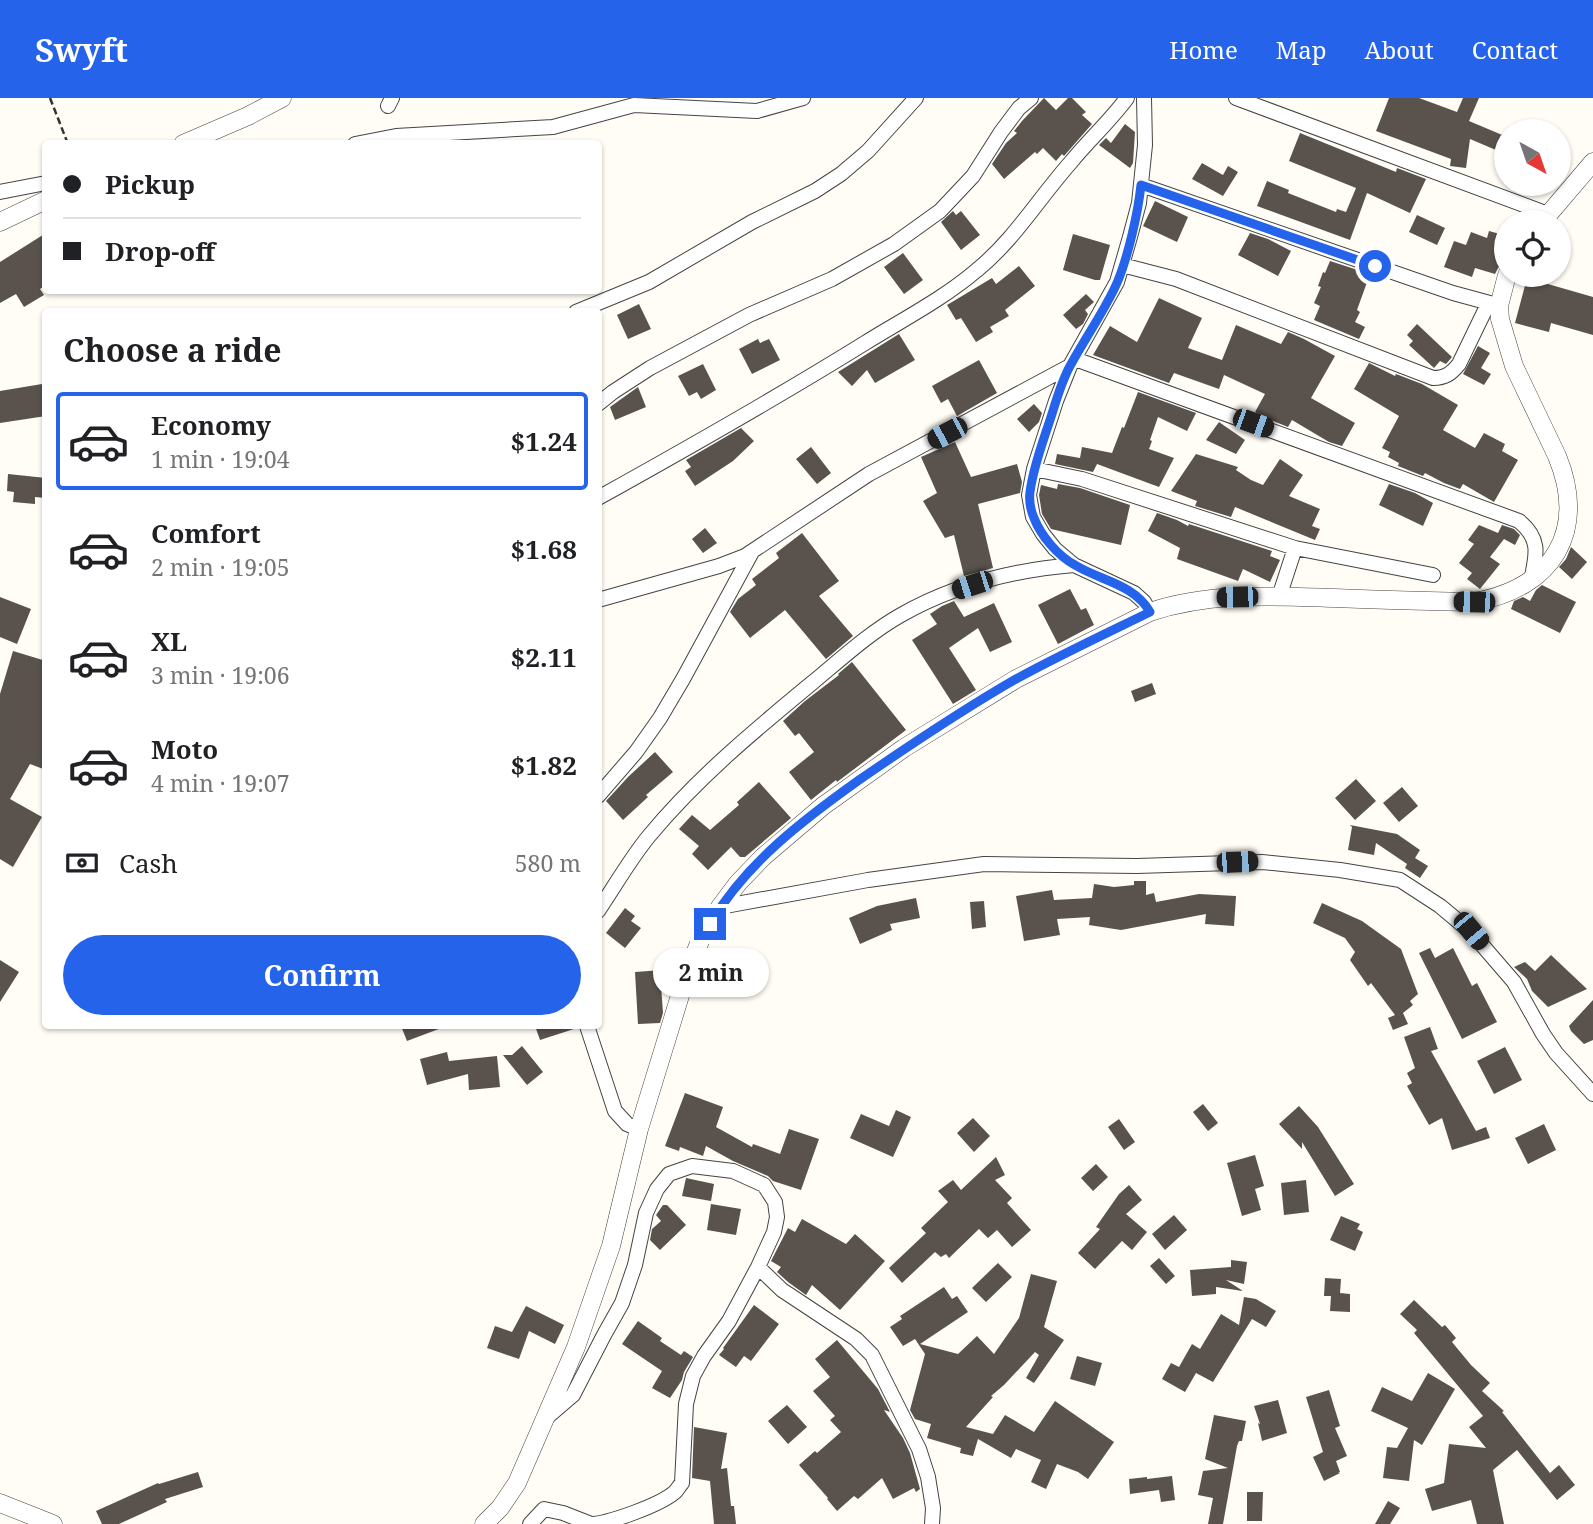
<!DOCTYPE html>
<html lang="en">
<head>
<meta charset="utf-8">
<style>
	:root { --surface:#fff; --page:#f6f6f6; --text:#202124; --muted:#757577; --line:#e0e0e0; --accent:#2563eb }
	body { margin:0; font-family:"Noto Serif",serif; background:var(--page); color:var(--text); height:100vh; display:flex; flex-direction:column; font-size:26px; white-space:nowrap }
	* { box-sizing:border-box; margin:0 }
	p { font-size:23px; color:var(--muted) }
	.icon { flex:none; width:38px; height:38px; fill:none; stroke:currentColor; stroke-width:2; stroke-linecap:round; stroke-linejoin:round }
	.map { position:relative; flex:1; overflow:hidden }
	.details { position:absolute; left:42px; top:210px; width:560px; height:721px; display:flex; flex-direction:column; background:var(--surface); border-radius:7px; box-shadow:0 2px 5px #0004 }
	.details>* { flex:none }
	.top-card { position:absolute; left:42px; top:42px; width:560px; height:154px; border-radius:7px; box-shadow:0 2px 5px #0004; display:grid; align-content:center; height:154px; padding:0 21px; background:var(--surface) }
	.needle { width:46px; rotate:140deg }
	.fabs { position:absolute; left:1494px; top:21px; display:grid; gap:14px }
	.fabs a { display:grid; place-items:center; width:77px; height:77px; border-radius:50%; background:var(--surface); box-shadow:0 2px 5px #0004; font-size:35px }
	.end { position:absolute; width:32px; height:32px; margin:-16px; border:9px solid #2563eb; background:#fff; box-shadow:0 0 0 4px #fff }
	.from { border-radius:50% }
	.bubble { position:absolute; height:49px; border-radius:24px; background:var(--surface); box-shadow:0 2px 5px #0004; font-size:23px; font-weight:700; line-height:49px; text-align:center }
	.car { position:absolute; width:21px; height:42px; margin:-21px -10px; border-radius:9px; box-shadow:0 0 5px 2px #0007; background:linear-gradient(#222 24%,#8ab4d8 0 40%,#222 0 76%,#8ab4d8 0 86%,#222 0) }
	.top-card b { display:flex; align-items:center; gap:24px; height:66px; font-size:26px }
	.top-card b+b { border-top:2px solid var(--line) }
	.top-card i { width:18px; height:18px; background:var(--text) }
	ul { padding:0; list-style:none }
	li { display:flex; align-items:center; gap:21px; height:98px; margin:0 14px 10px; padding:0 7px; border:4px solid transparent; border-radius:7px }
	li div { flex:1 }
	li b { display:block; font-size:26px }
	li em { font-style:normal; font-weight:700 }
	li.current { border-color:var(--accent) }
	li>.icon { width:63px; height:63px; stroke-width:1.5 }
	h2 { padding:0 21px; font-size:32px; line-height:84px }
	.pay { display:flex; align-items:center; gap:18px; height:77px; padding:0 21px; font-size:26px }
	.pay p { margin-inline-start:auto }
	.button { display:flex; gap:14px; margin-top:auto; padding:14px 21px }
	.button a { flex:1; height:80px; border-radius:42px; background:var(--accent); color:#fff; font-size:28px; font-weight:700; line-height:80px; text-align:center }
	header { display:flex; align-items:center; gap:42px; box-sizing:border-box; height:98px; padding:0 35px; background:var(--accent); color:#fff }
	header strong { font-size:33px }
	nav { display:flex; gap:38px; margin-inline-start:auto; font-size:24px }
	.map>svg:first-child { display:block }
	.building { fill:#5a524d }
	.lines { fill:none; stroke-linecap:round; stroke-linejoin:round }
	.minor-casing { stroke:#444; stroke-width:16 }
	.tertiary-casing { stroke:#444; stroke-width:19 }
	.path { stroke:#333; stroke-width:2.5; stroke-dasharray:7 3.5; stroke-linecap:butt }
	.minor { stroke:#fff; stroke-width:14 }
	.tertiary { stroke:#fff; stroke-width:18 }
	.route { stroke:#2563eb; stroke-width:9 }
</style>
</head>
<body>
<header>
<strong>Swyft</strong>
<nav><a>Home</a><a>Map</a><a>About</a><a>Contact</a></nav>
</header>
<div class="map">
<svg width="1593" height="1426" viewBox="0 0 1593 1426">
	<rect width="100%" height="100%" fill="#fffdf5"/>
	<path class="building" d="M1044 0 1056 12 1068 0H1072L1086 14 1082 17 1092 26 1064 58 1062 56 1056 63 1043 50 1037 56 1035 54 1004 81 992 66 1006 45 1017 35 1014 33 1022 23Z
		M1389 0H1419L1457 14 1463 0H1479L1469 23 1507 39V47L1503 55 1470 41 1466 70 1450 68 1451 61 1376 33Z
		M1125 26 1135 34 1133 65 1130 70 1099 47 1106 40 1111 45Z
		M1300 35 1396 74 1397 70 1426 81 1410 115 1367 95 1350 142 1257 108 1267 83 1289 92 1288 95 1336 114 1337 111 1346 114 1356 90 1289 63Z
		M1202 65 1223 77 1228 68 1238 74 1223 98 1192 81Z
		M1155 103 1188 119 1177 144 1143 128Z
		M953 113 956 117 961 113 980 137 961 152 941 124Z
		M1417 117 1445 130 1437 147 1409 134Z
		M1489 133 1507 138V151L1502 167 1498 170 1495 176 1475 170 1472 179 1444 169 1454 143 1466 147 1471 134 1487 140Z
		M46 135V187L40 191 44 197 24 209 16 196 0 205V164Z
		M1250 135 1268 141 1291 153 1278 178 1238 157Z
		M1073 136 1110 147 1100 182H1095L1063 172Z
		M903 155 923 182 904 196 884 169Z
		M1330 163 1370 176 1357 212 1360 214 1355 224 1365 229 1359 241 1314 222 1320 208 1314 205 1321 189 1318 188 1323 174 1325 175Z
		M1019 168 1035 188 1005 212 1009 218 990 229 993 234 976 244 961 220 956 222 947 207 992 180 996 186Z
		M1527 180 1593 199V237L1551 225 1549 234 1515 225Z
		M1086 196 1094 204 1085 212 1088 216 1083 226 1076 231 1063 217Z
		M1159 200 1202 220 1188 250 1222 262 1236 227 1281 246 1288 234 1304 241 1335 258 1311 300 1355 325 1342 348 1329 344 1292 322 1288 329 1268 321 1255 314 1265 296 1224 277 1219 291 1174 275 1169 285 1093 257 1110 228 1137 244Z
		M639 206 651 231 628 241 617 217Z
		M1417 226 1452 259 1446 266 1440 263 1434 270 1409 247 1413 243 1407 237Z
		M899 236 915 262 875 285 867 272 852 288 838 274Z
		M758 241 760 245 769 241 780 262 752 276 739 251Z
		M1478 248 1490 255 1481 270 1491 276 1484 287 1463 276Z
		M979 262 997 295 957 318 948 301 941 305 932 288Z
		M1369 265 1395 278 1396 276 1422 286 1458 307 1443 332 1475 350 1484 335 1505 346 1502 353 1518 362 1494 404 1463 386 1460 391 1444 385 1425 375 1423 378 1398 368 1399 365 1388 359 1390 354 1382 350 1399 318 1354 291Z
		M703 266 716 292 701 301 697 294 689 298 678 278Z
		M42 286 46 318 0 325V293Z
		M638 289 646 309 615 322 610 309Z
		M1138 294 1196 315 1187 333 1158 319 1150 342 1152 343 1149 351 1174 360 1159 389 1097 366 1093 374 1055 366 1057 356 1080 360 1082 349 1112 355 1122 329 1124 330Z
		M1034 306 1042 315 1039 324 1029 334 1017 321Z
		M1219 324 1245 342 1236 356 1206 342Z
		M741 330 754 343 733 363 695 388 685 373 691 369 686 362Z
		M955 344 971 379 1017 366 1022 384 1020 395 978 406 993 470 964 478 954 437 945 440 923 403 937 395 921 359Z
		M811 349 831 375 817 386 796 361Z
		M1196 356 1238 369 1236 372 1251 382 1263 387 1280 361 1303 377 1289 398 1320 411 1312 428 1320 431 1315 442 1235 409 1231 419 1195 408 1197 403 1171 393Z
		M8 376 46 380V400L35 399V406L13 404 14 394 7 393Z
		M1058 386 1080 390 1130 407 1121 447 1051 431 1042 416 1039 397 1041 387 1057 391Z
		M1389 386 1415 395 1433 405 1423 428 1379 407Z
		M1157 415 1177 422 1188 428 1189 426 1272 453 1270 458 1280 462 1270 484 1243 471 1238 483 1177 461 1180 450 1148 433Z
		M1479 427 1498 435 1502 427 1514 431 1520 437 1515 447 1504 441 1490 459 1500 466 1480 491 1467 481 1472 475 1459 465 1474 446 1468 442Z
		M705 430 717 445 703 455 692 441Z
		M802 435 839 483 819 498 853 538 826 561 785 512 750 540 730 514 738 501 756 487 752 481 779 460 776 455Z
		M1571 449 1587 464 1572 481 1559 469 1566 461Z
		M1542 487 1576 504 1560 535 1511 511 1514 503 1523 499 1530 503 1536 492Z
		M1070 491 1081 512 1086 510 1094 527 1058 546 1038 507Z
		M0 499 31 511 17 546 0 539Z
		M954 503 964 519 994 505 1012 544 990 554 978 530 949 550 976 592 953 606 912 542 937 526 930 516 942 508Z
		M13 553 46 563V672L30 666 10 701 42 719 13 769 0 761V596Z
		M852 564 906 632 837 684 836 682 811 702 789 674 814 654 799 635 795 638 783 623 805 603 839 577 838 576Z
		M1152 585 1156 596 1135 604 1131 593Z
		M655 654 673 674 646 697 648 699 623 722 606 703 628 679Z
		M1356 681 1376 703 1355 722 1335 700Z
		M759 684 791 720 745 759H740L731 749 708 772 692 756 699 748 679 731 692 717 710 732 739 707 737 704Z
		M1402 689 1418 708 1399 724 1383 705Z
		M1350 727 1397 736 1420 752 1415 760 1428 768 1420 780 1405 770 1407 766 1376 745 1374 757 1348 752 1352 729Z
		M1134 783H1146V797L1154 795 1156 804 1199 796 1236 798 1234 828 1205 826 1206 816 1121 832 1089 827 1090 819 1057 821 1060 837 1024 843 1016 798 1052 792 1054 802 1092 800 1094 786 1114 789 1134 787Z
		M916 800 920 820 890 826 892 832 860 846 849 820 877 808Z
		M984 803 986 829 972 831 970 804Z
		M1322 805 1362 823 1401 851 1418 896 1410 903 1413 907 1403 915 1408 926 1393 932 1388 920 1395 917 1371 885 1368 888 1350 862 1355 854 1345 840 1313 825Z
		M625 810 635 818 631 823 641 830 625 850 606 835Z
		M1430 850 1435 860 1453 850 1472 888 1477 885 1497 924 1462 941 1419 855Z
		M1551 857 1587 891 1548 909 1532 893 1527 881 1514 869 1525 864 1535 873Z
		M0 862 19 874 0 904Z
		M676 871 672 886 661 887 663 915 660 925 638 926 635 874Z
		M1593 902V942L1584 946 1571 933 1569 928Z
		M401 928H444V929L407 943Z
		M535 928H576L577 930 540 942Z
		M1430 929 1438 951 1431 953 1476 1033 1486 1029 1490 1040 1452 1052 1442 1020 1429 1027 1407 988 1412 985 1407 975 1415 970 1404 939Z
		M522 948 543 974 527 987 503 957H512Z
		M1505 949 1522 982 1494 996 1477 963Z
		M447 954 449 963 497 958 500 989 469 992 468 976 427 987 420 961Z
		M685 995 723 1009 716 1029 752 1049 753 1046 780 1056 789 1031 819 1041 801 1092 773 1083 768 1078 733 1063 706 1048 703 1058 680 1049 679 1053 665 1048Z
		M1203 1006 1218 1025 1208 1033 1193 1014Z
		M1299 1008 1318 1029 1354 1086 1335 1098 1302 1044V1051L1279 1026Z
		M896 1012 911 1019 893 1059 850 1040 861 1016 889 1028Z
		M973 1020 990 1038 974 1054 957 1035Z
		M1119 1021 1135 1044 1124 1052 1108 1029Z
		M1544 1026 1556 1052 1528 1066 1515 1040Z
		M1255 1057 1264 1088 1255 1091 1261 1112 1242 1118 1227 1065Z
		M996 1059 1005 1077 995 1082 1012 1100 1007 1105 1031 1132 1012 1149 997 1132 988 1140 979 1131 949 1160 946 1156 941 1159 935 1154 902 1185 889 1170 926 1135 921 1130 948 1104 938 1093 953 1082 961 1092Z
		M1096 1066 1108 1079 1093 1093 1081 1080Z
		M686 1080 714 1086 711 1103 682 1098Z
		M1306 1082 1309 1114 1284 1117 1281 1085Z
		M1129 1087 1142 1102 1126 1116 1147 1134 1132 1152 1122 1143 1095 1171 1078 1155 1100 1131 1096 1129 1119 1096Z
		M711 1106 741 1111 736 1137 707 1132Z
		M663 1107H667L686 1127 660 1152 650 1142 652 1131 661 1123 656 1117Z
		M1174 1117 1187 1132 1165 1152 1152 1136Z
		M1341 1118 1360 1126 1357 1131 1363 1134 1355 1153 1330 1142Z
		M802 1121 846 1146 855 1136 885 1163 840 1212 812 1187 806 1197 788 1184 777 1174 781 1169 771 1163 788 1130 795 1134Z
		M1159 1160 1175 1178 1166 1186 1150 1168Z
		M1231 1162 1247 1164 1244 1186 1226 1182 1243 1193 1216 1189V1196L1192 1198 1190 1172 1231 1169Z
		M998 1165 1012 1179 986 1204 972 1190Z
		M1031 1176 1057 1183 1044 1229 1064 1242 1034 1285 1026 1280 1039 1257 1035 1254 1004 1287 991 1298 993 1299 966 1329 993 1336 1005 1317 1034 1334 1055 1303 1114 1344 1088 1381 1078 1374 1057 1366 1046 1391 1031 1384 1041 1362 1016 1351 1011 1360 978 1341 973 1358 960 1355 961 1350 927 1340 931 1326 915 1321 910 1312 925 1256 915 1241 903 1248 890 1229 902 1221 900 1218 944 1189 952 1201 957 1198 968 1214 920 1246 958 1256 977 1238 994 1256 1019 1220Z
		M1325 1180 1341 1181 1340 1195 1350 1196V1214L1330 1213 1331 1198H1324Z
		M1244 1199 1256 1201 1276 1213 1266 1229 1252 1221 1213 1284 1196 1275 1185 1294 1162 1281 1171 1265 1179 1269 1192 1246 1200 1251 1221 1216 1239 1227Z
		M1414 1202 1442 1229 1445 1227 1456 1240 1452 1244 1471 1267 1490 1285 1482 1293 1504 1313 1502 1314 1550 1375 1559 1367 1575 1387 1557 1402 1517 1352 1493 1372 1504 1426H1477L1471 1402 1432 1413 1425 1391 1444 1385 1449 1346 1486 1350 1469 1329 1483 1318 1414 1235 1417 1232 1400 1216Z
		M754 1207 779 1226 751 1263 744 1258 736 1269 719 1257 724 1251 723 1250Z
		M526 1208 564 1227 555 1246 529 1233 519 1261 487 1250 495 1228 512 1234Z
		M638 1223 662 1240 660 1243 681 1257 684 1253 693 1259 684 1274 682 1282 670 1300 652 1290 662 1273 622 1246Z
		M837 1242 878 1291 890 1314 884 1312 903 1340 910 1355 920 1391 916 1394 914 1390 893 1401 882 1380 858 1401 854 1398 837 1413 827 1401 828 1400 799 1367 815 1353 817 1355 841 1334 830 1322 835 1318 813 1293 830 1279 815 1261Z
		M1077 1258 1102 1265 1095 1288 1070 1281Z
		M1428 1275 1455 1291 1422 1347 1414 1342 1409 1383 1383 1380 1387 1349 1397 1350 1408 1330 1371 1313 1382 1289 1412 1303Z
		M1329 1292 1340 1328 1335 1330 1347 1358 1336 1363 1340 1374H1338L1340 1375 1324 1383 1313 1359 1323 1354 1306 1299Z
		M1278 1302 1287 1335 1262 1343 1258 1325 1260 1326 1254 1308Z
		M787 1307 807 1329 788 1346 768 1323Z
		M1214 1317 1246 1323 1242 1343H1239L1237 1348 1223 1426H1208L1213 1400 1198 1397 1203 1373 1228 1370 1205 1361Z
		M694 1329 727 1335 721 1371 727 1370 731 1408H734L736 1426H714L710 1383 692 1380Z
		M198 1374 203 1389 165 1401 167 1404 119 1426H102L96 1413 158 1385 159 1386Z
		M1172 1378 1175 1402 1161 1404 1159 1392 1130 1396 1129 1381 1147 1379V1381Z
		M1247 1394H1263L1262 1423H1247Z
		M1388 1403 1400 1410 1390 1426H1375Z"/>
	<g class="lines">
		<defs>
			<path id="minor" d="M1144 0 1145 47 1139 105 1130 139 1117 184 1070 268 1056 303 1034 371 1029 397 1033 419 1043 436 1055 451 1074 467 1134 495 1144 504 1150 514
				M1236 0 1548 116
				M388 8 392 0
				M355 46 396 38 553 29 634 7 757 13 803 0
				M1141 87 1453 195 1497 207
				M0 94 46 85
				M1122 167 1176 181 1433 280C1445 280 1451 276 1459 266L1488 206
				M576 214 649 184 752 124 815 93 841 76 868 53 916 0
				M1075 261 1519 423C1542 442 1536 458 1531 483
				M598 306 613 294 650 270 749 217 832 181 894 146 940 113 973 78 1001 34 1019 10 1031 0
				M1034 371 1082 381 1295 450 1433 477
				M598 400C688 350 778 299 865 245 902 222 943 201 977 172 1014 142 1039 100 1071 64 1089 42 1110 23 1127 0
				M1279 499 1295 450
				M598 502 719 468 745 458 869 376 1070 268
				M598 698 636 654 660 620 683 581 752 454
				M720 809 868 782 984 766 1137 768 1262 764 1340 772 1400 782 1440 808 1470 833 1514 884 1543 936 1556 955 1593 996
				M598 813C615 788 630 761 649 738 697 680 755 632 812 585 840 562 869 535 901 517 954 487 1013 472 1074 467
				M587 928 615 1013 627 1026 639 1031
				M758 1169 782 1192 856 1241 872 1257 919 1351 928 1379 933 1410 932 1426
				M545 1321 573 1297 604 1237 622 1205 635 1167 646 1115 657 1091 669 1076 692 1068 733 1073 764 1087 775 1104 777 1119 774 1134 758 1169 729 1223 704 1258 693 1278 686 1306 682 1385C679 1388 678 1391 675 1394 660 1407 612 1424 593 1426
				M530 1426 544 1411 563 1415 591 1426"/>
			<path id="tertiary" d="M183 46 248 18 282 0
				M0 124 46 102
				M1542 124 1593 64
				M0 1405 53 1426
				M484 1426 500 1410 517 1385 576 1249 611 1148 639 1031 686 878 700 843 720 809 738 785 763 759 823 708 904 650 1016 581 1150 514C1210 494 1273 498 1335 500 1381 502 1428 503 1474 504 1553 490 1588 433 1557 358L1514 268 1500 221 1499 208 1507 177"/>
		</defs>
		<use href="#minor" class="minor-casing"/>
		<use href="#tertiary" class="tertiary-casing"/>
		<path class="path" d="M50 0 68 46"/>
		<use href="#minor" class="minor"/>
		<use href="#tertiary" class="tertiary"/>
	</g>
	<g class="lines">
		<path class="route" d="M710 826C746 765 803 722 859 682 910 647 962 612 1016 581 1060 557 1105 536 1150 514 1134 486 1101 483 1075 467 1058 458 1041 438 1034 420 1031 413 1029 402 1030 394 1033 371 1041 349 1048 328 1055 308 1060 286 1070 268 1085 240 1104 214 1117 185 1128 159 1138 115 1141 87L1375 168"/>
	</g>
</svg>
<div class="fabs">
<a><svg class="needle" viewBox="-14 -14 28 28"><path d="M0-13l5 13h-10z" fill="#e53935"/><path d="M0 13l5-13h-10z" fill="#757577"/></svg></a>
<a><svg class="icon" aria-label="locate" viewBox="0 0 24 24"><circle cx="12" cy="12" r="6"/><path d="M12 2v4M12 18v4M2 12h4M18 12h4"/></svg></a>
</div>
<i class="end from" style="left:1375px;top:168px"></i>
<i class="end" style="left:710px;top:826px"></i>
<div class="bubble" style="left:653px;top:850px;width:116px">2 min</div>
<i class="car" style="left:1253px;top:325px;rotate:110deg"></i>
<i class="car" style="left:947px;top:335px;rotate:242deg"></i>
<i class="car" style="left:972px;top:487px;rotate:252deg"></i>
<i class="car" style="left:1237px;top:499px;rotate:269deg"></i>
<i class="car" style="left:1474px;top:504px;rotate:271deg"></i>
<i class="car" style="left:1237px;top:764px;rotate:88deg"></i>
<i class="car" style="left:1471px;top:833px;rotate:140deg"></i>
<div class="top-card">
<b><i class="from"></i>Pickup</b>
<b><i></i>Drop-off</b>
</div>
<section class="details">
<h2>Choose a ride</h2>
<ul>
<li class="current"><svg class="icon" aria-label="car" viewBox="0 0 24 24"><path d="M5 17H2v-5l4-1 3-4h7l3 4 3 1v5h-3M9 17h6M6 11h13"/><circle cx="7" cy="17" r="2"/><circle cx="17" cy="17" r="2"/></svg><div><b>Economy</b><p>1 min · 19:04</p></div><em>$1.24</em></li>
<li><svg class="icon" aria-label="car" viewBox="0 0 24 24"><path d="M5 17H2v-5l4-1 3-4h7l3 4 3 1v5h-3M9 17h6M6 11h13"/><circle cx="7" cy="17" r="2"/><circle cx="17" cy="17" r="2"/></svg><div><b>Comfort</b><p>2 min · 19:05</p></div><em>$1.68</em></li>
<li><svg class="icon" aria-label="car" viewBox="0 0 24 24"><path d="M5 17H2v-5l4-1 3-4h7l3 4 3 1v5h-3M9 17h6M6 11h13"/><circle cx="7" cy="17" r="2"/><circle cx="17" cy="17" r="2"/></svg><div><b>XL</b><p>3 min · 19:06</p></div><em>$2.11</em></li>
<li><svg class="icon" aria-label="car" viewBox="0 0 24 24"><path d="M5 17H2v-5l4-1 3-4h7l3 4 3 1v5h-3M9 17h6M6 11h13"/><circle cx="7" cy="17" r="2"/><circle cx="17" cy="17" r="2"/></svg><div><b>Moto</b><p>4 min · 19:07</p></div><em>$1.82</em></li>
</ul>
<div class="pay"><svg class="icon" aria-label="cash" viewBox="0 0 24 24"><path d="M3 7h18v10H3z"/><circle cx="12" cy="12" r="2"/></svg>Cash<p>580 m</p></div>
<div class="button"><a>Confirm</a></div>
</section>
</div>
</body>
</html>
